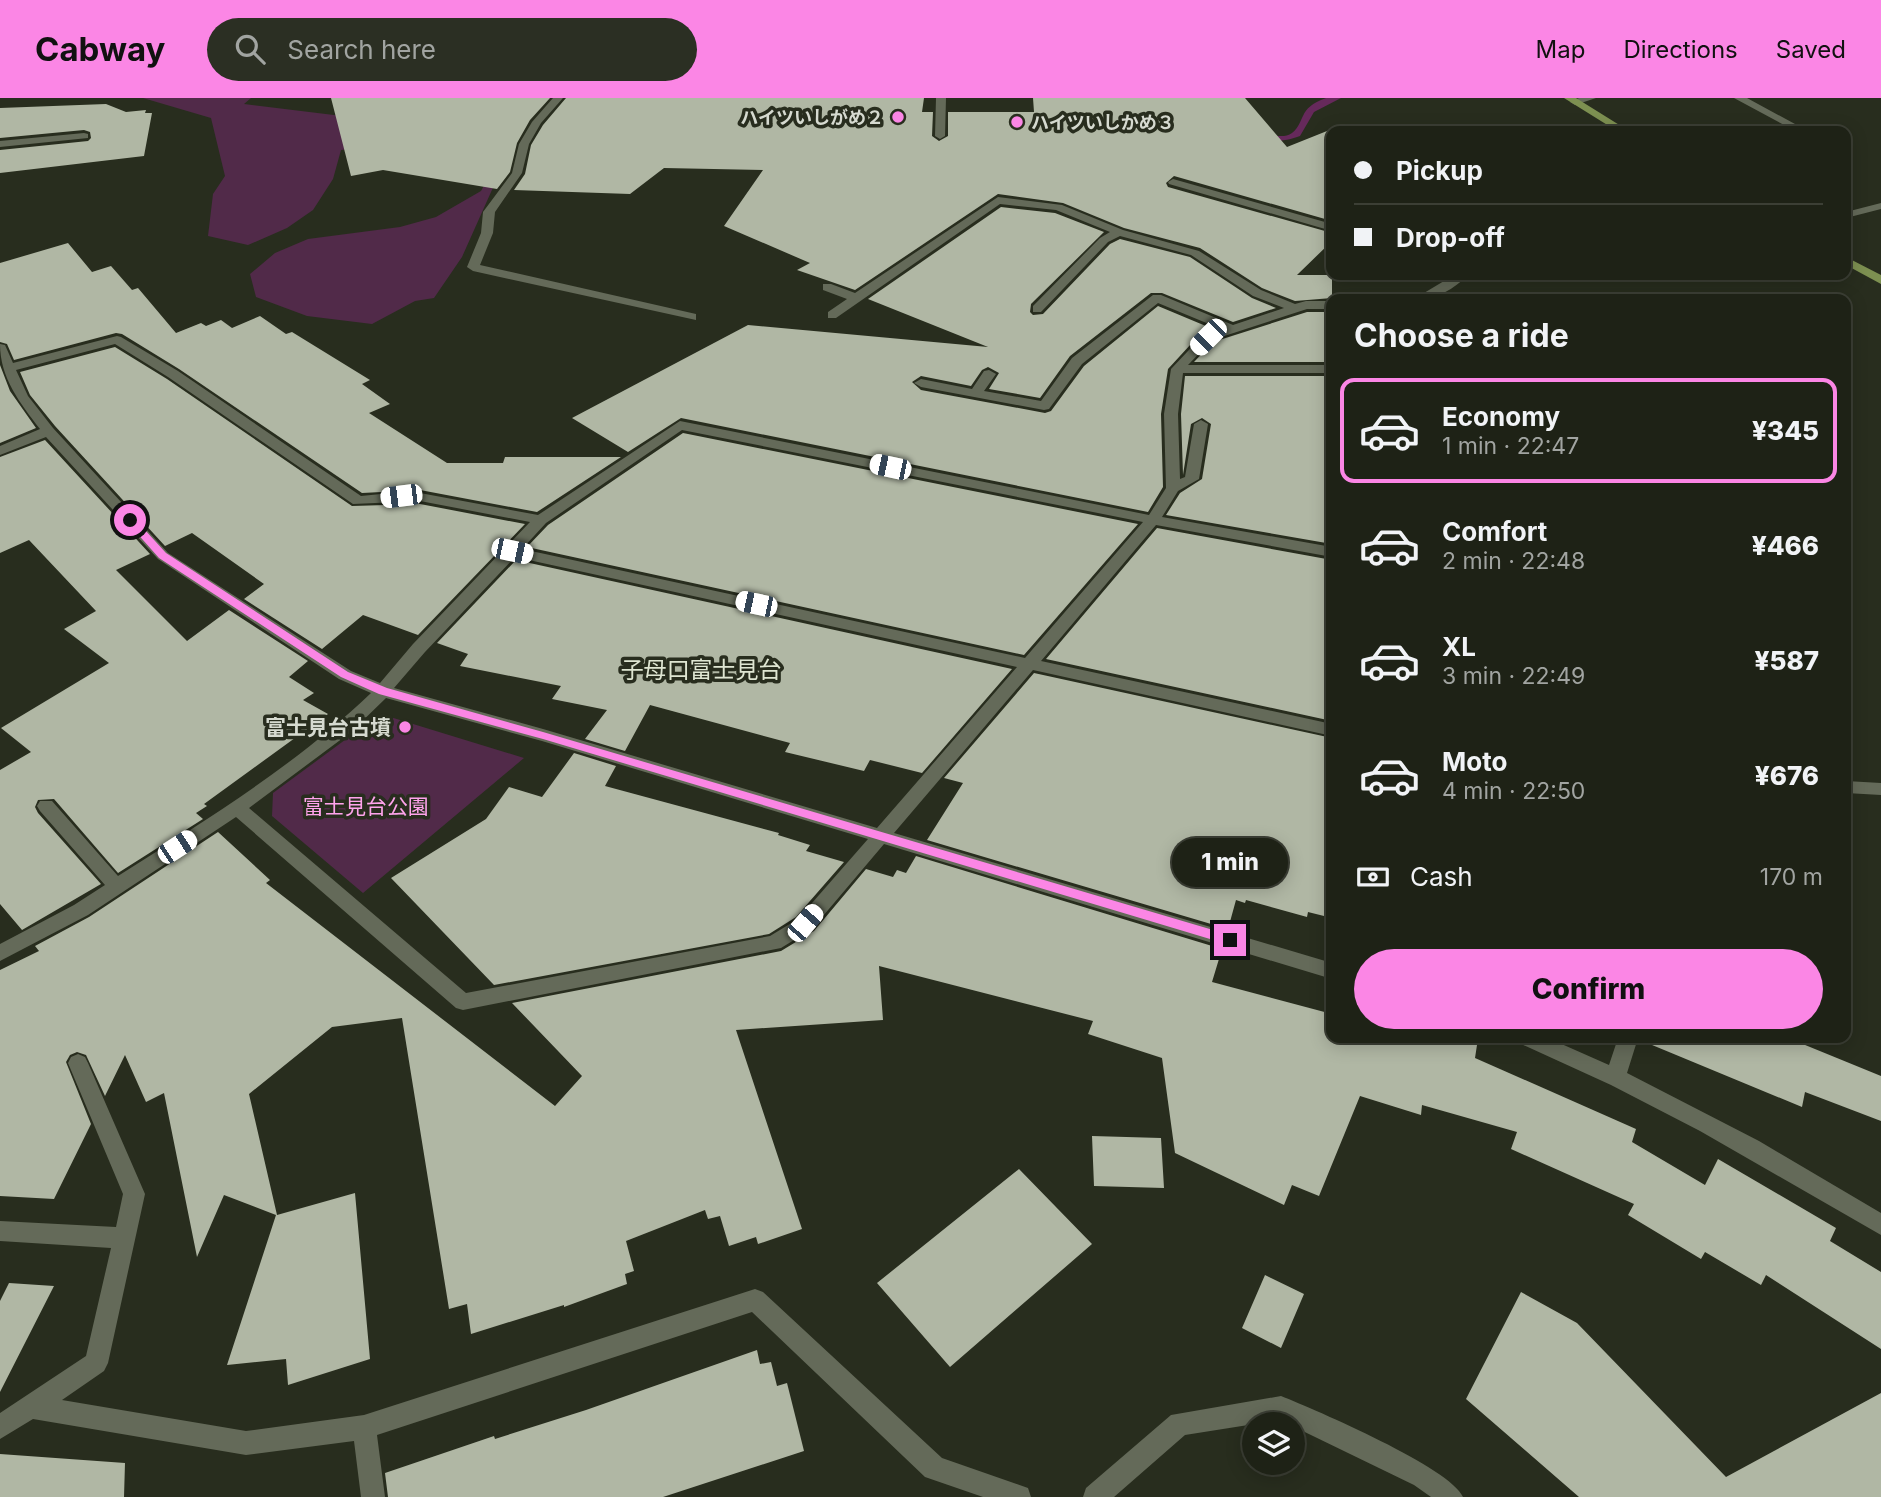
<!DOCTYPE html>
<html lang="en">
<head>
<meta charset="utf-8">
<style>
	:root { --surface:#1e2216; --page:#2b2f23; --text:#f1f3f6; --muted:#a1a4a1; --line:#3c3f35; --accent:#fb86e5 }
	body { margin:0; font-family:Inter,"Noto Sans JP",sans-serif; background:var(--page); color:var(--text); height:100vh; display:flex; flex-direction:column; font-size:26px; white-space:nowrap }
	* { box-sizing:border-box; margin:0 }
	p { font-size:23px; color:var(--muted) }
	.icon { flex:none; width:38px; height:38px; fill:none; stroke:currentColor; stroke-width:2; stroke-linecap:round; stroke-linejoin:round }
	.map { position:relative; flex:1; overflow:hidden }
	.details { position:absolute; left:1326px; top:196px; width:525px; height:749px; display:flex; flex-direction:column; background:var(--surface); border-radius:14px; box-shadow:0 4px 18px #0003,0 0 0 2px var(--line) }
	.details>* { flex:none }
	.top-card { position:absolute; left:1326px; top:28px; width:525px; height:154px; border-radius:14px; box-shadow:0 4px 18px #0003,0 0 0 2px var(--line); display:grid; align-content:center; height:154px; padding:0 28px; background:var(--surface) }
	.controls { position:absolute; left:1242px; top:1314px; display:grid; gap:14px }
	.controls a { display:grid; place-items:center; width:63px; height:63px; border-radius:50%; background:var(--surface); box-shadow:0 4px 18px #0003,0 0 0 2px var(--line); font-size:35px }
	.end { position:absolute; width:32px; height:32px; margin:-16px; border:9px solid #fb86e5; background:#111; box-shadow:0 0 0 4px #111 }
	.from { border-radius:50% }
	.bubble { position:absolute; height:49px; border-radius:24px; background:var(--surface); box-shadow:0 4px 18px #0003,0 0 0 2px var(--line); font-size:23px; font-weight:800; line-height:49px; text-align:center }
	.car { position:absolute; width:21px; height:42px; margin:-21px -10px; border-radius:9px; box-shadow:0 0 5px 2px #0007; background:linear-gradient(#fff 24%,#345 0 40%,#fff 0 76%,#345 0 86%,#fff 0) }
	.top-card b { display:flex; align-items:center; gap:24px; height:66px; font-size:26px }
	.top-card b+b { border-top:2px solid var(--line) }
	.top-card i { width:18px; height:18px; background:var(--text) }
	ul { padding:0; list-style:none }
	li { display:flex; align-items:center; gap:21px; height:105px; margin:0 14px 10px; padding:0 14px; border:4px solid transparent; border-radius:14px }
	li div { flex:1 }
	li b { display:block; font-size:26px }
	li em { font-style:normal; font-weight:800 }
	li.active { border-color:var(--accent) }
	li>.icon { width:63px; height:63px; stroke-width:1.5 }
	h2 { padding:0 28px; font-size:32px; line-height:84px }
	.pay { display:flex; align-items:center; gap:18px; height:77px; padding:0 28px; font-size:26px }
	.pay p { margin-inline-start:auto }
	.button { display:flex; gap:14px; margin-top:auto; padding:14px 28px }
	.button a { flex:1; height:80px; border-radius:42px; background:var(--accent); color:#111; font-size:28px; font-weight:800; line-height:80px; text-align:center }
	header { display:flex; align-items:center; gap:42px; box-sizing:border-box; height:98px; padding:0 35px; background:var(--accent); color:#111 }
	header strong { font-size:33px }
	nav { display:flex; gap:38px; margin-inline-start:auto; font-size:24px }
	.search { width:490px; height:63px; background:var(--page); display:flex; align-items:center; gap:18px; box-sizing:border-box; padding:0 24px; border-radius:38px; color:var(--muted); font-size:26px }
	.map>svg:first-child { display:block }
	.green { fill:#512a49 }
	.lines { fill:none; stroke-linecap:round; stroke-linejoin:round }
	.stream { fill:#66295b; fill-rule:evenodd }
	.building { fill:#b0b7a4 }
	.minor { fill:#646a59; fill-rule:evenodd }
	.major { fill:#7d9051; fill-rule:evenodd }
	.route { fill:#fb86e5 }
	.poi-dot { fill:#fb86e5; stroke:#282d1e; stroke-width:2.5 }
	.labels { text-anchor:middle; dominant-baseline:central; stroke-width:7; stroke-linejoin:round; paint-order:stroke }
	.far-poi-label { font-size:18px; font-weight:bold; fill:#d6dad0; stroke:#282d1e; text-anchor:end }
	.poi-label { font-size:21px; font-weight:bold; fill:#d6dad0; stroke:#282d1e; text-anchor:end }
	.park-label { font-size:21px; fill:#fea3eb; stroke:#282d1e }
	.neighbourhood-label { font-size:23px; fill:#dfe6d2; stroke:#282d1e }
</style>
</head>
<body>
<header>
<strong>Cabway</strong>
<div class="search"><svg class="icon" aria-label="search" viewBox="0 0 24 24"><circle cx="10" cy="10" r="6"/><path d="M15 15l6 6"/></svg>Search here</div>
<nav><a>Map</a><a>Directions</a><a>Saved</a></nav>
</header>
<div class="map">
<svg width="1881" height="1399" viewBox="0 0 1881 1399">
	<rect width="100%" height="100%" fill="#282d1e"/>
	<path class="green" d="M143 0H251L244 6 342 18 521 27 462 159 434 200 415 203 372 226 307 218 256 199 250 176 275 155 308 141 400 129 436 119 481 93 494 69 468 37 341 52 333 81 313 112 287 130 248 147 208 138 213 96 225 78 211 20Z
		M387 618 524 660 363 795 272 718 273 695 372 622Z"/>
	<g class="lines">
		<path class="stream" d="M1326 0H1341L1314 14 1300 38C1287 43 1266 46 1253 39 1264 32 1281 43 1292 35 1306 24 1297 10 1326 0Z"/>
	</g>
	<path class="building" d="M331 0H550L530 22 517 45 510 74 497 91 383 72 351 78Z
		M566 0H924L922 14H933L932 38 939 43 948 38V14H1034L1033 0H1245L1287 49 1332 31V123L1174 78 1166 85 1168 89 1332 135V143L1297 177H1332V200L1295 203 1262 190 1200 150 1124 130 1063 105 998 96 855 192 797 172 810 165 724 128 763 72 664 70 630 96 514 92 525 76 531 47 543 27Z
		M106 6 126 14 146 12 145 15H152L144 58 0 75V52L88 43 91 40 90 34 84 32 0 40V10Z
		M1001 109 1055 115 1104 134 1031 206 1030 214 1033 217 1043 216 1110 146 1120 141 1190 159 1252 200 1276 210 1233 224 1162 195H1151L1070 258 1040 300 989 291 999 275 988 269 982 272 971 288 921 278 912 284 921 292 1045 315 1051 313 1084 268 1158 208 1213 231 1202 234 1168 271 1161 316 1163 389 1148 414 681 320 628 354 572 320 748 227 988 249 868 201Z
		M68 145 92 174 111 168 132 192 138 190 176 235 201 225 206 228 221 222 232 230 260 218 286 236 292 234 370 282 362 286 390 306 369 315 447 365H503L505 359H621L537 414 420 392 362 395 179 271 122 236 116 235 14 262 7 246 0 244V165Z
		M1307 214H1332V264H1194L1213 244Z
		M115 249 167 281 352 408 420 406 525 426 418 537 363 517 322 551 244 501 264 486 192 435 165 448 55 328 30 297 20 274Z
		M0 267 10 293 36 330 0 345Z
		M1185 278H1332V446L1166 417 1180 395 1202 381 1211 326 1202 320 1191 326 1183 377 1181 316Z
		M683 335 1138 426 1024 557 527 449 548 427Z
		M45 342 150 456 116 472 187 543 229 512 308 563 289 579 314 595 303 602 328 616 204 706 207 708 196 715 203 721 118 775 54 701 38 702 35 709 38 715 101 786 22 832 0 806V672L31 654 1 630 109 565 64 531 96 513 29 442 0 455V359Z
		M1157 430 1332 462V623L1046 561Z
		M516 462 1012 571 922 675 870 662 864 673 785 654 790 645 650 607 625 653 585 641 607 612 552 601 561 588 460 568 468 556 437 545Z
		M1034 575 1332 640V820L1308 814 1307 819 1246 802 1245 805 1236 802 1228 831 927 742 963 685 944 680Z
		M574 655 616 668 605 688 779 735 778 737 810 747 806 753 844 764 796 819 769 836 494 887 391 780 486 721 509 689 542 699Z
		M218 734 270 782 266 785 555 1008 582 978 512 905 781 853 814 833 866 771 893 779 897 772 906 775 916 758 1222 851 1212 884 1332 916V940H1450L1477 947 1475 960 1636 1031 1632 1044 1705 1087 1718 1061 1836 1130 1830 1143 1881 1174V1251L1766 1177 1761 1187 1705 1154 1701 1161 1628 1117 1634 1106 1511 1051 1517 1034 1422 1007 1421 1017 1360 998 1319 1098 1292 1087 1284 1107 1175 1055 1162 960 1088 936 1093 923 879 868 883 922 736 932 802 1131 758 1146 756 1139 729 1148 720 1118 708 1121 705 1112 626 1143 634 1173 625 1176 627 1186 564 1209V1207L471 1236 467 1206 449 1211 402 920 332 929 249 996 277 1117 355 1095 370 1261 288 1287 286 1261 227 1267 276 1117 224 1097 197 1159 164 995 146 1004 125 957 105 998 86 957 77 954 70 957 66 964 91 1026 54 1101 0 1098V872L39 853 35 848 89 819Z
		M1640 940H1788L1881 978V1023L1805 994 1802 1009 1640 942Z
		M1092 1038 1161 1040 1164 1090 1094 1088Z
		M1019 1071 1092 1146 950 1269 877 1185Z
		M1265 1177 1304 1196 1281 1250 1242 1230Z
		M9 1185 54 1188 0 1294V1203Z
		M1521 1194 1577 1225 1726 1379 1881 1295V1399H1579L1466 1301Z
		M757 1252 760 1266 771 1264 777 1288 787 1285 804 1353 663 1399H388L385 1375 494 1338 495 1341 586 1312Z
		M0 1356 125 1365 124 1399H0Z"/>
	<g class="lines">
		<path class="minor" d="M553 0H563L541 25 529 46 522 75 495 114 493 135 480 167 696 216V222L473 173 467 169 481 135 483 114 512 75 519 46 532 24Z
			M936 0H946L945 38 940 41 935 38Z
			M1579 0H1596L1575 7 1570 4Z
			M1734 0H1747L1795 26 1786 28Z
			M84 35 88 36V40L0 49V43Z
			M1173 81 1332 126V133L1169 86 1168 84Z
			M998 99 1062 107 1123 132 1199 153 1261 192 1295 206 1306 203H1332V211H1307L1212 242 1188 267H1332V275H1183L1178 316 1180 381 1185 379 1194 326 1201 322 1208 326 1199 381 1178 393 1162 419 1332 449V459L1156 427 1041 563 1332 626V638L1033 572 894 735 1332 865V881L884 746 812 831 781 850 463 912 456 910 236 719 88 817 0 863V846L74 807 105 787 40 713 37 708 40 703H52L118 778C206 722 296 667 371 595L339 581 158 461 46 339 0 357V348L40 331C20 305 0 280 0 246L5 247 13 265 117 238 121 239 178 273 361 398 401 394 420 395 538 417 680 323 1149 417 1166 390 1164 316 1171 271 1204 236 1221 231 1158 205 1082 266 1049 311 1044 312 921 289 914 285 921 281 972 291 984 273 989 272 996 276 984 293 1041 303 1072 260 1153 197H1161L1233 227 1284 210 1253 198 1191 157 1120 138 1108 144 1041 214H1033V208L1100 140 1110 134 1056 112 1000 106 836 220H828V214L847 201 823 192V186H831L855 195ZM115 246 168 279 353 406 420 403 530 424 413 546 380 585 351 573 168 455 53 330 28 298 16 272ZM682 332 1143 424 1025 560 522 451 546 425ZM515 459 1017 569 877 730 543 631 394 590 425 554ZM386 600 542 643 868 741 798 821 770 838 466 895 249 710 351 634Z
			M1881 105V111L1846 120V114Z
			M1454 177H1468C1453 192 1435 202 1414 201Z
			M1846 683 1881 685V697L1846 695Z
			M1518 940H1548L1609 967 1618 940H1638L1627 975 1759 1043 1881 1115V1137L1700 1033 1611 987 1521 946Z
			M78 956 85 959 88 965 145 1096 108 1265 104 1273 62 1302 246 1333 364 1317 755 1191 763 1194 942 1360 1028 1390 1031 1399H983L925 1379 752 1214 377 1337 385 1399H361L354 1343 246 1357 33 1321 0 1341V1315L86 1258 111 1150 0 1143V1123L116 1129 123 1096 68 965 71 959Z
			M1281 1298C1316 1312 1451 1370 1463 1399H1431L1414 1387 1280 1322 1185 1337 1114 1399H1083L1086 1390 1171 1317Z"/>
		<path class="major" d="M1564 0H1576L1629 33H1617Z
			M1846 159 1881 177V186L1846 167Z"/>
	</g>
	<path class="route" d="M127 420H134L166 455 348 574 387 590 543 634 1230 837 1236 842 1230 847 543 641 379 596 341 579 159 460 127 424Z"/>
	<g class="poi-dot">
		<circle cx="898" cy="19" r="7"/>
		<circle cx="1017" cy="24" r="7"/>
		<circle cx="405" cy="629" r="7"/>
	</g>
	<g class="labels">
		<g class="far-poi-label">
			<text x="884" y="19">ハイツいしがめ２</text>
			<text x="1031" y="24" text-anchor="start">ハイツいしかめ３</text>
		</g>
		<g class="poi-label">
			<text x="391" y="629">富士見台古墳</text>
		</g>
		<g class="park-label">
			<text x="366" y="708">富士見台公園</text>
		</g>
		<g class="neighbourhood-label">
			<text x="701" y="572">子母口富士見台</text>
		</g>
	</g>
</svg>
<div class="controls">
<a><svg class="icon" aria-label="layers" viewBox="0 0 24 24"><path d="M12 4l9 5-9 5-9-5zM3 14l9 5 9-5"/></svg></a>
</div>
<i class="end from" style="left:130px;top:422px"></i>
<i class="end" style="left:1230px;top:842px"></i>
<div class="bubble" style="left:1172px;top:740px;width:116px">1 min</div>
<i class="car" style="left:1208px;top:239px;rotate:225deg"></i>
<i class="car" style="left:890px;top:369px;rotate:282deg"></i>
<i class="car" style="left:401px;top:398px;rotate:263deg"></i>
<i class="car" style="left:512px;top:453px;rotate:102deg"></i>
<i class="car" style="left:756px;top:506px;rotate:282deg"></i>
<i class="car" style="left:177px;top:749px;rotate:57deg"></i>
<i class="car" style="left:805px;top:825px;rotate:41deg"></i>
<div class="top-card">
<b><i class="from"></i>Pickup</b>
<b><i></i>Drop-off</b>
</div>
<section class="details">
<h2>Choose a ride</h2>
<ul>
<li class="active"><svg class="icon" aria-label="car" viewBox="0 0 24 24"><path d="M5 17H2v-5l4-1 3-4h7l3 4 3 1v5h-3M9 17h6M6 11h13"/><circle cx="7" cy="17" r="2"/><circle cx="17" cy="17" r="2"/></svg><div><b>Economy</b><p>1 min · 22:47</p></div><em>¥345</em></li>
<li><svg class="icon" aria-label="car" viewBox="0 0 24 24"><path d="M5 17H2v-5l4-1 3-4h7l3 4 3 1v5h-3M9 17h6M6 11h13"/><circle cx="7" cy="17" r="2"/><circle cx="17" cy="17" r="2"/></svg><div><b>Comfort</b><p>2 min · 22:48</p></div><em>¥466</em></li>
<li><svg class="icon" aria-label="car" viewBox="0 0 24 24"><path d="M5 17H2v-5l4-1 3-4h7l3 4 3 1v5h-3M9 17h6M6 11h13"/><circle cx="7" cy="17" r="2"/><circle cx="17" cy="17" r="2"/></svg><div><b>XL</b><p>3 min · 22:49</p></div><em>¥587</em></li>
<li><svg class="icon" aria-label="car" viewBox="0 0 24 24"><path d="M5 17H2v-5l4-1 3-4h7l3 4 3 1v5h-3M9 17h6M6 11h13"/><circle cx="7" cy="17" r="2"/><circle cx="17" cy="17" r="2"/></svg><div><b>Moto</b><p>4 min · 22:50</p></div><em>¥676</em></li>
</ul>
<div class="pay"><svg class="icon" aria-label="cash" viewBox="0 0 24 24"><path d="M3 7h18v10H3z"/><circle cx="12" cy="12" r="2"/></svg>Cash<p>170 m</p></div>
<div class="button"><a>Confirm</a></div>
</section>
</div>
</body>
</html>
